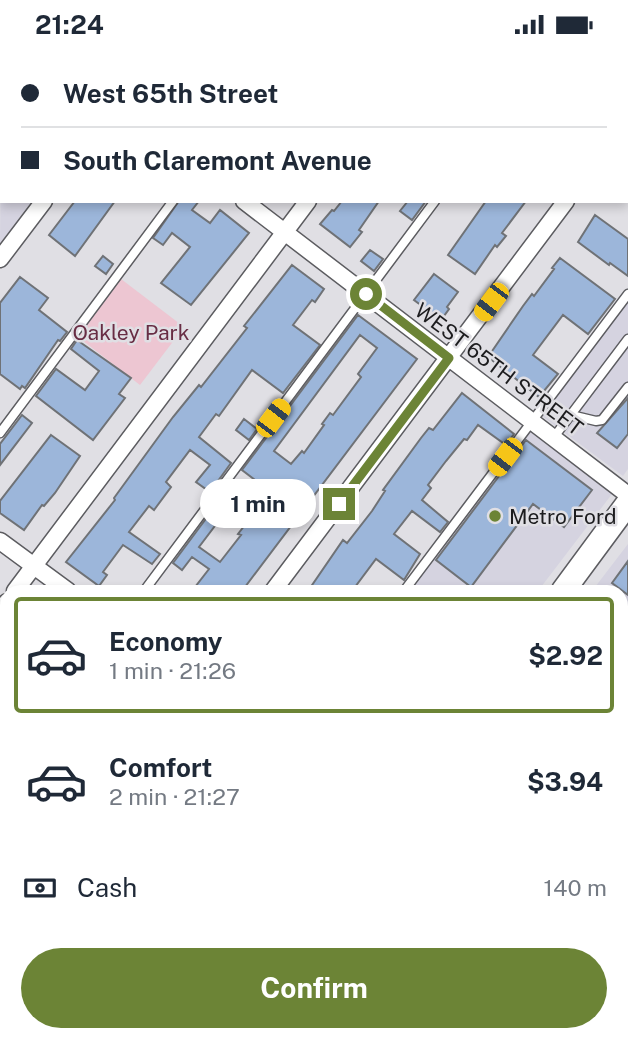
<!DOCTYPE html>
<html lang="en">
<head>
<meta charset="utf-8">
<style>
	:root { --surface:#fff; --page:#f2f2f3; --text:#1f2937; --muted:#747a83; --line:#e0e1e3; --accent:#6c8436 }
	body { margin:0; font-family:"Public Sans",sans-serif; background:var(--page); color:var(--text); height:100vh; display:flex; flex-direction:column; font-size:26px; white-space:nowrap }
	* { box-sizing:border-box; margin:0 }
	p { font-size:23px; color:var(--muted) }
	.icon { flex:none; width:38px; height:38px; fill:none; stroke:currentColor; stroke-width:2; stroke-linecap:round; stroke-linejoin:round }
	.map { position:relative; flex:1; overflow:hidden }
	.details { position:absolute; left:0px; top:536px; width:628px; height:457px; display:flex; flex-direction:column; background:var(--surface); border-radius:21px 21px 0 0; box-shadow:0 4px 10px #0003 }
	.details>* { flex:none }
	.top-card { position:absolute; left:0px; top:0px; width:628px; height:154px; box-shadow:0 4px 10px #0003; display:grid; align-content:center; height:154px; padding:0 21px; background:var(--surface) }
	.end { position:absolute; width:32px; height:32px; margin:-16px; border:9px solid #6c8436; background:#fff; box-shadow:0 0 0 4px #fff }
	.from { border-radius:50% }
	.bubble { position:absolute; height:49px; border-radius:24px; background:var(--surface); box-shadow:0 4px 10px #0003; font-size:23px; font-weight:700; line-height:49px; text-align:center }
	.car { position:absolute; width:21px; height:42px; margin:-21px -10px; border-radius:9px; box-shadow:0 0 5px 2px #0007; background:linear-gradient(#f5c518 24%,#345 0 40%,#f5c518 0 76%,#345 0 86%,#f5c518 0) }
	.top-card b { display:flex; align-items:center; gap:24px; height:66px; font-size:26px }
	.top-card b+b { border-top:2px solid var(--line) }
	.top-card i { width:18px; height:18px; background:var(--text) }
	ul { padding:12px 0 0; list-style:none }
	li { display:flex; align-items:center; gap:21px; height:116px; margin:0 14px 10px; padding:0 7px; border:4px solid transparent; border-radius:7px }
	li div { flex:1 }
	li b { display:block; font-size:26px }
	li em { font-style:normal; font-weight:700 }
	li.selected { border-color:var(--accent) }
	li>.icon { width:63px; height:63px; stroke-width:1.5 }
	.pay { display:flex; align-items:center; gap:18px; height:77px; padding:0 21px; font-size:26px }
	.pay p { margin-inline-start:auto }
	.cta { display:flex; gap:14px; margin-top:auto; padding:14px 21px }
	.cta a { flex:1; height:80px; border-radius:42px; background:var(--accent); color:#fff; font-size:28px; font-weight:700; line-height:80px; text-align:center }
	.status { display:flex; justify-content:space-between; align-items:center; height:49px; padding:0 35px; background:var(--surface); direction:ltr }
	.status svg { height:19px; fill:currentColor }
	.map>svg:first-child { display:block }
	.built { fill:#d5d3e0 }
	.green { fill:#edc6d2 }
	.building { fill:#9cb6da; stroke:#6f7276; stroke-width:2; fill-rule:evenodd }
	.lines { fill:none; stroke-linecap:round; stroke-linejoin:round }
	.service-casing { stroke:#5c5c60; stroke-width:11 }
	.minor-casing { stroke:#5c5c60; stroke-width:19 }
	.secondary-casing { stroke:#5c5c60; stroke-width:26 }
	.path { stroke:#a09fa3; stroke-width:2.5; stroke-dasharray:5 3.5; stroke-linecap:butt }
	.service { stroke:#fff; stroke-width:8 }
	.minor { stroke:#fff; stroke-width:16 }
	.secondary { stroke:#fff; stroke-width:23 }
	.rail { stroke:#4b4b4e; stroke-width:4.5; stroke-dasharray:12 12; stroke-linecap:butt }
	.route { stroke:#6c8436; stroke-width:9 }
	.poi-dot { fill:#6c8436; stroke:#e0dfe4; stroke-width:2.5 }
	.labels { text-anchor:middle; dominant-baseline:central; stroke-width:5; stroke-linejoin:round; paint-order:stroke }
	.park-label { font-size:21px; fill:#682d44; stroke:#e0dfe4 }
	.street-label { font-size:21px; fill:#1c1c1e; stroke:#e0dfe4 }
	.poi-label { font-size:21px; fill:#1c1c1e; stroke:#e0dfe4; text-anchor:start }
</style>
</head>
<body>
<div class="status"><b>21:24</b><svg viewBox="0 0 49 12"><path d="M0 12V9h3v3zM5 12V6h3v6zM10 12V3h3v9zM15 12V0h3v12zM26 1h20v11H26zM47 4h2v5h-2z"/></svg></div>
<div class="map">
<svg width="628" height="991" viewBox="0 0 628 991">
	<rect width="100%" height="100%" fill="#e0dfe4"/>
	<path class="built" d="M2 10V152H32L0 195Z
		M628 245V420L623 427 538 364Z
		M528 379 612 445 538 542H404Z
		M628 495V635L621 644V542H592Z
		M7 566V882L0 891V576Z
		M89 985H204L200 991H85Z
		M261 985H366L362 991H257Z"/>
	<path class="green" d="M121 230 184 278 140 336 78 288Z"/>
	<path class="building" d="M75 152H115L75 207 49 186Z
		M179 152H199L192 161 210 174 220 161 249 184 191 256 161 234 190 198 172 184 163 196 153 189Z
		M342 152H379L359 181 362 183 350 198 320 175 332 161 334 162Z
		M408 152H426L412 171 400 162Z
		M486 152H526L502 184 506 187 497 198 495 196 475 225 448 206Z
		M595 166 628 190V227L610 214 609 216 578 193Z
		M370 201 383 210 374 222 361 212Z
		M103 207 113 215 106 225 95 217Z
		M560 209 615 250 588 285 563 266 533 306 558 325 539 348 488 308 523 257 532 245 534 247 554 220 552 219Z
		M292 216 324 240 315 253 312 251 293 276 320 296 283 344 252 321 219 367 216 365 199 388 231 414 210 443 196 433 210 416 190 401 166 433 171 438 154 461 149 457 129 483 160 505 152 515 123 496 103 523 107 526 99 537 66 513 115 451 114 449 173 368 199 336 201 338 247 279 244 277Z
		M434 225 458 243 447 258 449 260 441 271 414 251Z
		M20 228 48 249 39 261 67 283 60 292 58 291 25 339 22 337 20 340 0 325V254Z
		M358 266 417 310 242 542H192L209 520 192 508 182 521 173 514 228 440 254 460 268 441 242 421ZM360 286 377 299 358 325 361 328 333 366 330 364 322 375 324 376 304 404 302 402 291 415 274 402ZM230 457 248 472 238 485 241 486 220 513 199 498Z
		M77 291 131 329 119 345 125 349 93 391 36 347 56 320 85 341 99 322 71 300Z
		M462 344 514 385 506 396 478 376 467 391 464 390 446 412 428 436 431 439 422 451 448 473 440 483 412 462 394 485 420 505 404 531 376 510 352 542H308L343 491 347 494 372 462 385 442 383 441 421 389 429 379 433 381Z
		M628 349V385L617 399 597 384Z
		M22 366 32 374 0 416V395Z
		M244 370 257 380 249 391 236 381Z
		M51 386 80 407 55 444 44 457 42 456 24 481 0 464V452Z
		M526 391 592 441 564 478 533 455 471 538 436 511Z
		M628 512V546L612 534Z"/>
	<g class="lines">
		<defs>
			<path id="service" d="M287 2 288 0
				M548 2 550 0
				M571 366 596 372 602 371 628 338
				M0 384 173 152
				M554 388 628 290
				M144 542 435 152
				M404 542 628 245
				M621 559 628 564
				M621 609 628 600
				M621 644 628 635
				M167 985 175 991
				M291 985 297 990 301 985
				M335 991 339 985
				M362 991 366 985
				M621 991 628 982"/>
			<path id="minor" d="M35 0 40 2
				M158 2 160 0
				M420 2 422 0
				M626 71 628 69
				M244 152 628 446
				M0 210 44 152
				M0 492 68 542
				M15 542 308 152
				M273 542 566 152
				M0 563 7 553
				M621 815 628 806
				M0 907 7 898
				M621 973 628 978
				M489 991 493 985"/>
			<path id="secondary" d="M563 542 628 454
				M230 991 235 985"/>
		</defs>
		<use href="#service" class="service-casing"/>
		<use href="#minor" class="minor-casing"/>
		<use href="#secondary" class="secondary-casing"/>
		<path class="path" d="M0 709 7 701
			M0 808 7 814"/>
		<use href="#service" class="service"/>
		<use href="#minor" class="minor"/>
		<use href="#secondary" class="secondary"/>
		<path class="rail" d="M0 1 1 0"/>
	</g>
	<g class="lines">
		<path class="route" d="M339 455 449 309 366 245"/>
	</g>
	<circle class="poi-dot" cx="495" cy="467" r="7"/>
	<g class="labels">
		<g class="park-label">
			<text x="131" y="283">Oakley Park</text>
		</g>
		<g class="street-label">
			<text transform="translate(499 320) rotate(37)">WEST 65TH STREET</text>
		</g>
		<g class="poi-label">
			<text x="509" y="467">Metro Ford</text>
		</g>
	</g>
</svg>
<i class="end from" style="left:366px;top:245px"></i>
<i class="end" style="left:339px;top:455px"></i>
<div class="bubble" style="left:200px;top:430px;width:116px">1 min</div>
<i class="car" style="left:491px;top:253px;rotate:217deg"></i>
<i class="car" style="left:273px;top:369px;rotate:37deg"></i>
<i class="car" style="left:505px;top:408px;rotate:217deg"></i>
<div class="top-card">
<b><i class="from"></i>West 65th Street</b>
<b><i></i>South Claremont Avenue</b>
</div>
<section class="details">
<ul>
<li class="selected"><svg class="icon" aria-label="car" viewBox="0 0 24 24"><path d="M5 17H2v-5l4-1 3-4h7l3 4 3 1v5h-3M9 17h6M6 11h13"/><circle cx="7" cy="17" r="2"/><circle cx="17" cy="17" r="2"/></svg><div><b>Economy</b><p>1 min · 21:26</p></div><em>$2.92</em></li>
<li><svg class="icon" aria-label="car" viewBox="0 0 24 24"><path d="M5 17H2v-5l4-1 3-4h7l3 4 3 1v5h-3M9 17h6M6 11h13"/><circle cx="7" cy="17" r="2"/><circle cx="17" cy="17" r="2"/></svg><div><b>Comfort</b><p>2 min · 21:27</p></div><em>$3.94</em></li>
</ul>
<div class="pay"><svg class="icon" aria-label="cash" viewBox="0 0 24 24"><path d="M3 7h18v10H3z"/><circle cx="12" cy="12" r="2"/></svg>Cash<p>140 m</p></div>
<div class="cta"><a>Confirm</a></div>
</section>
</div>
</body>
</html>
